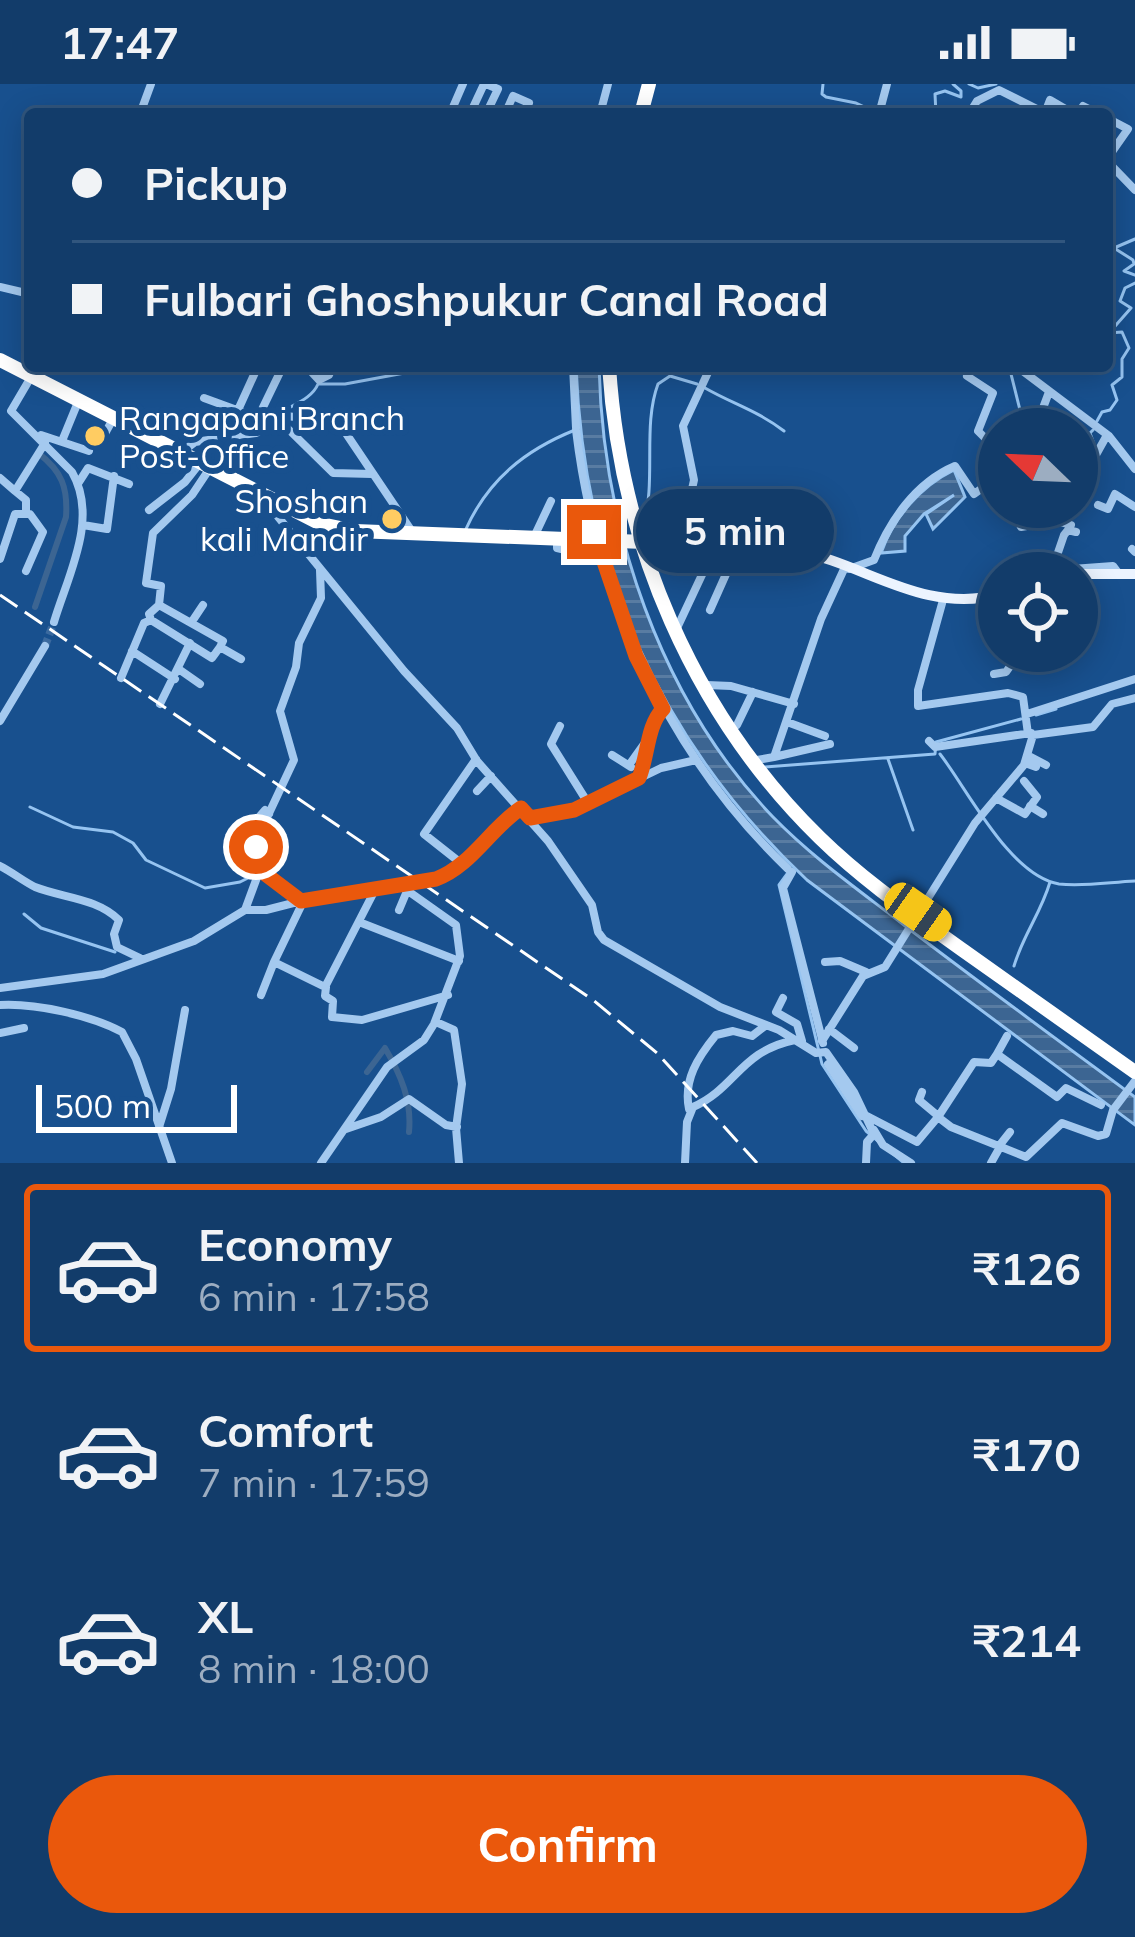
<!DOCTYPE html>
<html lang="en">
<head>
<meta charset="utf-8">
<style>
	:root { --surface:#123c6a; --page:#1b4370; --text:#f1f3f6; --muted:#9cadc1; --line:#31567e; --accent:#ea580c }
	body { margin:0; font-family:Mulish,sans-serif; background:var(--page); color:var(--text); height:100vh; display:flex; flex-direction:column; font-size:45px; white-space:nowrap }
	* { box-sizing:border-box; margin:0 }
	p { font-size:39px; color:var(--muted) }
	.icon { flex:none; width:66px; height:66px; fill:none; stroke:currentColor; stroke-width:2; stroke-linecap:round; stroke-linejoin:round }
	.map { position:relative; height:1079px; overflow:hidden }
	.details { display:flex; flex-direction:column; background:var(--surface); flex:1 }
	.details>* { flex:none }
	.banner { position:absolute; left:24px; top:24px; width:1089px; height:264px; border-radius:12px; box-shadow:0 6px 30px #0003,0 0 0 3px var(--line); display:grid; align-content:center; height:264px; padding:0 48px; background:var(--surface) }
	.needle { width:78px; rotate:293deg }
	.tools { position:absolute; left:978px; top:324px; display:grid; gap:24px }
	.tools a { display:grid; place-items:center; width:120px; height:120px; border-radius:50%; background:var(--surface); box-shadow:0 6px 30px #0003,0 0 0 3px var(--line); font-size:60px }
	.scale { position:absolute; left:36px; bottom:30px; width:201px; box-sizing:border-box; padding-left:12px; border:6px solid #fff; border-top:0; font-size:33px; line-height:42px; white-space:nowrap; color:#fff; -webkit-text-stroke:9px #18508e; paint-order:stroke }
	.end { position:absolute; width:54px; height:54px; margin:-27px; border:15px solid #ea580c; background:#fff; box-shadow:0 0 0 6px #fff }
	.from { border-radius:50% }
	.bubble { position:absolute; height:84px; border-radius:42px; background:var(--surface); box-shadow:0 6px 30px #0003,0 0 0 3px var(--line); font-size:39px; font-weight:700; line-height:84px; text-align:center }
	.car { position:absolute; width:36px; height:72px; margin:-36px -18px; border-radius:15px; box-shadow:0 0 9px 3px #0007; background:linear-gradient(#f5c518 24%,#345 0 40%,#f5c518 0 76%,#345 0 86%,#f5c518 0) }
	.banner b { display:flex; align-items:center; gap:42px; height:114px; font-size:45px }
	.banner b+b { border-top:3px solid var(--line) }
	.banner i { width:30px; height:30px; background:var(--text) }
	ul { padding:21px 0 0; list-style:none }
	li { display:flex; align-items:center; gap:36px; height:168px; margin:0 24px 18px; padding:0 24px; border:6px solid transparent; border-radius:12px }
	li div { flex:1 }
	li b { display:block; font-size:45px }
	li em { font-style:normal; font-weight:700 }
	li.selected { border-color:var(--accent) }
	li>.icon { width:108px; height:108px; stroke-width:1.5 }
	.action { display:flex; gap:24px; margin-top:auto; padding:24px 48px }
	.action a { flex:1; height:138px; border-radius:72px; background:var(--accent); color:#fff; font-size:48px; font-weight:700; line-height:138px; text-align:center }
	.status { display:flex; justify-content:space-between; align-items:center; height:84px; padding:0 60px; background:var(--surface); direction:ltr }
	.status svg { height:33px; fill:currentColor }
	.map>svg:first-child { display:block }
	.water { fill:url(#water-rules); stroke:#96c4f1; stroke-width:3 }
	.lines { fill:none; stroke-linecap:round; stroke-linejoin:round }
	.stream { stroke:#96c4f1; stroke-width:3 }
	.canal { stroke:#3c6592; stroke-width:6 }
	.minor-tunnel { stroke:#3b6a9f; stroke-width:8; stroke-dasharray:8 4; stroke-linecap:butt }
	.minor { stroke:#a4c9ef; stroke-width:8 }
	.major { stroke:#ecf4ff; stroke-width:10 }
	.highway { stroke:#fff; stroke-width:14 }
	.rail { stroke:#fff; stroke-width:3; stroke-dasharray:21 9; stroke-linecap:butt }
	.route { stroke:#ea580c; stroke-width:15 }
	.poi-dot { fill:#ffcc62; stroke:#18508e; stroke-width:4.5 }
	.labels { text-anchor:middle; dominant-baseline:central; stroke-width:12; stroke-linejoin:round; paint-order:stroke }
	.poi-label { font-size:33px; fill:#fff; stroke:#18508e; text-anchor:start }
</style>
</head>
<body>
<div class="status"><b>17:47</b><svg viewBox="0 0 49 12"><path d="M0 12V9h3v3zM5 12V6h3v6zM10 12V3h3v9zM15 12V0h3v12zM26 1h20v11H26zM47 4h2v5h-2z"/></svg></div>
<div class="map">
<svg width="1135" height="1079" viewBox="0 0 1135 1079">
	<defs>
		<pattern id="water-rules" width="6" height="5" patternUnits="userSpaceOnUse" patternTransform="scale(3)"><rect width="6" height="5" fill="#3c6592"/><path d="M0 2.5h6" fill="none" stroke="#597ca2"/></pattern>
	</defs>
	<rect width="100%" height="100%" fill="#18508e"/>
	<path class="water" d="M576 282H599C603 444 659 614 773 733 812 773 856 804 900 838 977 897 1056 955 1135 1013V1041L807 796C658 656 584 485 576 282Z
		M954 386 965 413 933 445 926 430 954 411 924 430 905 452V467L881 469C893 434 921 402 954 386Z"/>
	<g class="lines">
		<path class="stream" d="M823 0 822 10 826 13 856 19 877 29
			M969 0 978 4 996 0
			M936 30 935 10 945 7 961 13V7L953 0
			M1135 155 1114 164 1133 176 1134 180 1124 187 1135 191
			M1009 282 1020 326 1015 345
			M1087 282 1095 289
			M705 304C733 320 758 327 784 347
			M273 334C287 322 311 317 318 300H345L410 288 413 282
			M1097 337 1102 328 1110 326 1117 316 1112 301 1122 293V275L1129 264 1122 248 1109 249 1131 224 1120 217 1125 204 1135 199
			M234 341 248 345
			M1093 346 1090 349 1095 363
			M1077 378 1091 372
			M643 443C657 396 642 343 658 300L670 292 697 300
			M466 445C488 396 525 366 575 346
			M1036 631 1056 625
			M940 670C968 706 1010 792 1059 800 1083 803 1111 798 1135 797
			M888 675 913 746
			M765 683 935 670 936 658 1021 635
			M30 723 73 743 113 748 133 759 146 776 205 804 240 798 254 791
			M790 786 779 801 822 980 866 1047 904 1079
			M24 830 41 844 115 868
			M1014 882C1023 851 1041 829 1050 798"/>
		<path class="canal" d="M35 523 66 433C68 404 62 387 38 369
			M367 988 385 964C401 991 412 1017 409 1048"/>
		<path class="minor-tunnel" d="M45 562 54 538"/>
		<path class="minor" d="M486 0 498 5 486 30
			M140 30 151 0
			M450 30 463 0
			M470 30 484 0
			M505 30 513 12 529 19 524 30
			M600 30 608 0
			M879 30 887 0
			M969 30 977 17 999 6 1045 29 1050 16 1074 30
			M1078 30 1083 22 1099 30
			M1107 34 1128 45 1107 75
			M1107 77 1135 106
			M0 203 30 210
			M306 282 319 296 329 291 333 282
			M573 282 576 344
			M1016 282 1109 352 1135 385
			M967 292 993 309 978 347 999 368
			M31 293 11 327 72 388C99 435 68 491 54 538
			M204 314 256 333
			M238 326 258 282
			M278 335 333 389 372 390
			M1030 344 1040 332 1049 308
			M576 346C596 512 667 669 788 785
			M251 348 283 282
			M41 351 89 367
			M103 353 113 335
			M62 357 78 318
			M182 368 195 358 256 349 283 332 337 336 413 449
			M0 394 15 407 45 359
			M79 398 88 384 129 400
			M1077 405 1107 351
			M15 407 26 416V429
			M261 412 404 587 457 644 477 677 548 757 592 821 598 848 604 856 720 923 779 946 816 969 826 968 854 1008 874 1050 867 1058 866 1079
			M691 421H703L705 418
			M1098 421 1108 425 1115 410 1135 423
			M1011 423 1021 443 1056 437 1071 441
			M149 426 185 398 200 379
			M83 441 107 445 114 392
			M534 453 551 417
			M557 456V464L570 467 573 456
			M680 460 694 396 683 342 711 282
			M1132 465 1135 468
			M0 475 15 430H30L43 448 26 487
			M849 485 874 476C889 438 915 399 955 382L974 410 999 392
			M1051 489 1064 451 1068 446 1076 448
			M1072 489V485L1113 482 1119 490
			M943 516 918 606V622L1008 609 1023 613 1028 650
			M159 521 223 557 220 563
			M710 526 739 461
			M151 536 212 574 220 563 241 575
			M191 539 203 521
			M677 544 716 461
			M132 567 175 595
			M180 586 200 600
			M994 590 1006 588 1021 567
			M121 594 144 539 151 536 149 530 159 521 161 502 146 499 153 449 192 411 210 384
			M707 601 731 602 794 620
			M160 620 190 559
			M1027 630 1135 595
			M0 637 45 562
			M787 638 825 652
			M737 641 753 608
			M560 642 551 660 588 719
			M929 657 935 663 1031 649
			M612 671 631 683
			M1027 671 1046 681
			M774 673 830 660
			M757 676 774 673 821 535 845 483
			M1025 679 1036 683
			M629 681 644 660
			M641 690C649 669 648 639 663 625
			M477 707 491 692
			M996 714 1025 730 1037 713 1024 697
			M1030 722 1043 730
			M531 734 574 726 661 684 696 676
			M255 756 247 758 241 754 265 726 269 730
			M462 780 424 750 476 675
			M0 782C12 788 23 797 35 803 63 814 97 814 119 836L114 850 117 863 140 874
			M259 784 302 820 274 878 325 903 376 804
			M792 788 783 804 823 959
			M245 826H266L309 815 406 799
			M399 826 407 807
			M359 838 459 877
			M825 878 840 877 866 888
			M326 903 325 912 333 917 332 933 362 936 448 911
			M0 904 103 890 194 857 245 826 259 788 256 757 294 676 280 627 296 583 299 559 321 514 320 486
			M261 911 274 878
			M783 914 776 928 797 940 802 957
			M0 921C35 919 90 931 122 948L136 975 172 1079
			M436 938 454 946 462 1000 456 1044 459 1079
			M829 945 854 964
			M0 949 24 944
			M822 957 863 892 885 883 975 739 1024 681 1033 651 1093 643 1112 620 1135 614
			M997 970 1007 952
			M828 980 862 1032
			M922 1008 919 1016 937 1031
			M689 1025C683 996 698 973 716 951L733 947 752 952 765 942
			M865 1031 917 1058 938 1033 951 1043 1026 1073 1062 1039 1098 1052 1106 1050 1113 1026 1135 997
			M938 1033 974 978 991 979 997 970 1057 1013 1066 1004 1101 1021
			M159 1043 171 1005 185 926
			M346 1045 381 1033 409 1015 446 1041 457 1043
			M874 1046 883 1061 911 1079
			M999 1062 1010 1048
			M321 1079 387 983 424 956 434 940 460 872 456 841 408 807 406 799 452 789 495 745 521 725
			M685 1079 687 1038 693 1023C736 1004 740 967 795 956
			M991 1079 1000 1063"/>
		<path class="major" d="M646 458C695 462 746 457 794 466 869 481 919 529 999 511
			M1077 490H1135"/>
		<path class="highway" d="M641 30 649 0
			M0 276 321 440 355 447 644 458
			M609 282C620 458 693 630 820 754 864 797 914 831 964 867 1021 907 1078 948 1135 988"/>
		<path class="rail" d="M0 511 593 916 657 969 757 1079"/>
	</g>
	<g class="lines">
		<path class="route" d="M256 763 260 786 301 817 436 795C471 782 490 745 521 724L530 734 574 726 639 694C648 672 647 641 663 625L636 572 594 448"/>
	</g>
	<g class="poi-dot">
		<circle cx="95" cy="352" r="12"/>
		<circle cx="392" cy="435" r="12"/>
	</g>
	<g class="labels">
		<g class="poi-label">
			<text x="119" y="333">Rangapani Branch<tspan x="119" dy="38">Post-Office</tspan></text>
			<text x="368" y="416" text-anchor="end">Shoshan<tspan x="368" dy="38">kali Mandir</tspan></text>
		</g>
	</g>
</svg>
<div class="tools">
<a><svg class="needle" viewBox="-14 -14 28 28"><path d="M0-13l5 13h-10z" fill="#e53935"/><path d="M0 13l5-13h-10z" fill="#9cadc1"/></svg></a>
<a><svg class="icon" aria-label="locate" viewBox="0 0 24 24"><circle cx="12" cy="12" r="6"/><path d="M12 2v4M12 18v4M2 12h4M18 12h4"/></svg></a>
</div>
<div class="scale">500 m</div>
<i class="end from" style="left:256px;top:763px"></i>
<i class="end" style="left:594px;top:448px"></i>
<div class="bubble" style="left:636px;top:405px;width:198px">5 min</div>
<i class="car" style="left:918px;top:828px;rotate:125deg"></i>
<div class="banner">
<b><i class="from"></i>Pickup</b>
<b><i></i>Fulbari Ghoshpukur Canal Road</b>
</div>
</div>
<section class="details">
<ul>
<li class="selected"><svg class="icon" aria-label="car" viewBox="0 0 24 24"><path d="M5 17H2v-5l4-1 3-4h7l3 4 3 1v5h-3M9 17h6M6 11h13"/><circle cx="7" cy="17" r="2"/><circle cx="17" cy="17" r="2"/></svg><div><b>Economy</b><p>6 min · 17:58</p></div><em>₹126</em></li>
<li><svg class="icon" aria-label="car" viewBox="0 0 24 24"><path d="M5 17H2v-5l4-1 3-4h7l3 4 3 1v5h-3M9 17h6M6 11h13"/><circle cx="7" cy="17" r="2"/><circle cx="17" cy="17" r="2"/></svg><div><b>Comfort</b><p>7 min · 17:59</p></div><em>₹170</em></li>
<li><svg class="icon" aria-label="car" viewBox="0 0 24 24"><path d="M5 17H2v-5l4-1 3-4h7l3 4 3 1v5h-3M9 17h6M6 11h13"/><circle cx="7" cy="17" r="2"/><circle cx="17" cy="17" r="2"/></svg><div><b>XL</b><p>8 min · 18:00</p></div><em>₹214</em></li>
</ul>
<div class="action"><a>Confirm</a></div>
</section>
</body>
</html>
